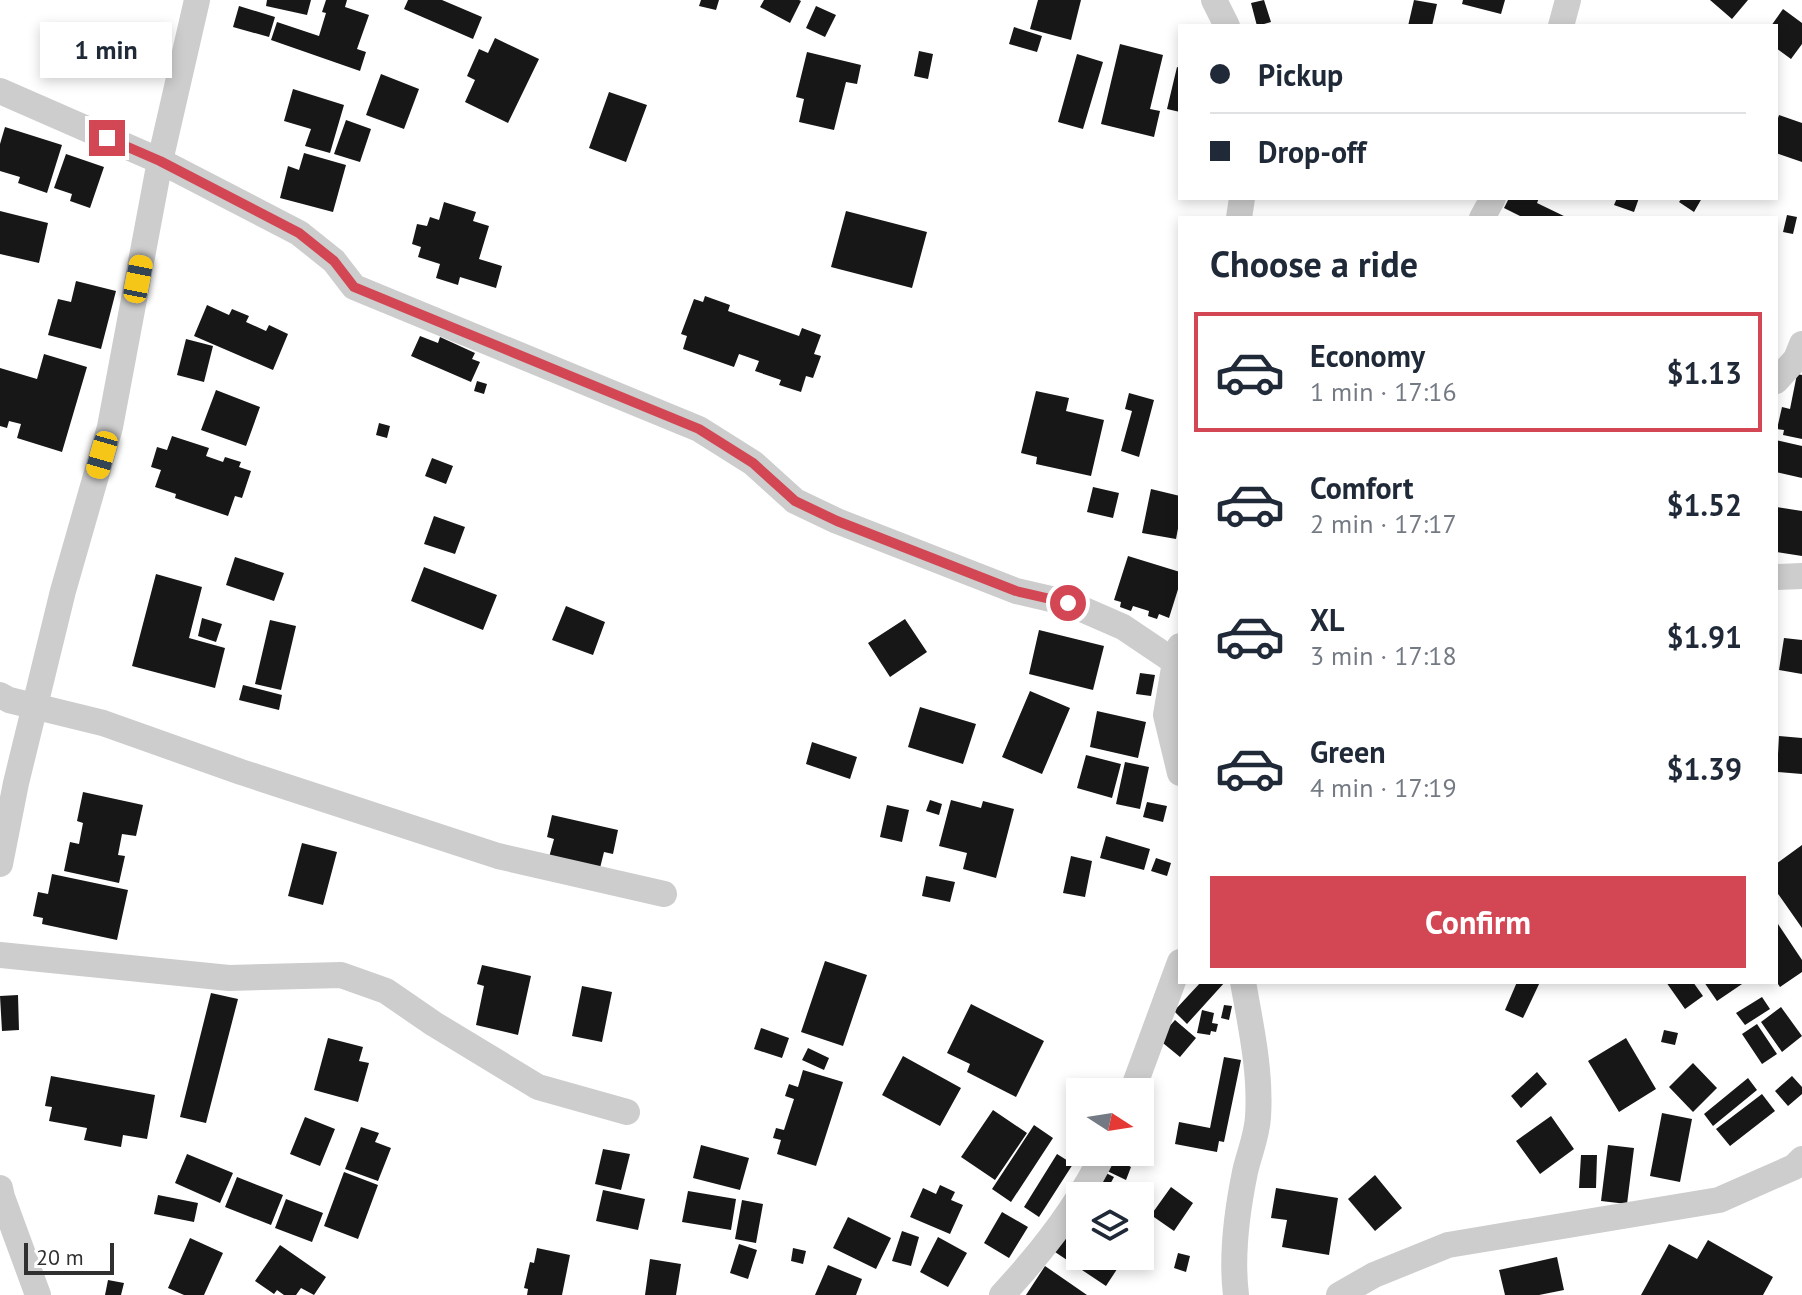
<!DOCTYPE html>
<html lang="en">
<head>
<meta charset="utf-8">
<style>
	:root { --surface:#fff; --page:#f6f6f7; --text:#1f2937; --muted:#747a83; --line:#e0e1e3; --accent:#d34754 }
	body { margin:0; font-family:"PT Sans",sans-serif; background:var(--page); color:var(--text); height:100vh; display:flex; flex-direction:column; font-size:30px; white-space:nowrap }
	* { box-sizing:border-box; margin:0 }
	p { font-size:26px; color:var(--muted) }
	.icon { flex:none; width:44px; height:44px; fill:none; stroke:currentColor; stroke-width:2; stroke-linecap:round; stroke-linejoin:round }
	.map { position:relative; flex:1; overflow:hidden }
	.panel { position:absolute; left:1178px; top:216px; width:600px; height:768px; display:flex; flex-direction:column; background:var(--surface); border-radius:0px; box-shadow:0 4px 12px #0003 }
	.panel>* { flex:none }
	.hud { position:absolute; left:1178px; top:24px; width:600px; height:176px; border-radius:0px; box-shadow:0 4px 12px #0003; display:grid; align-content:center; height:176px; padding:0 32px; background:var(--surface) }
	.needle { width:52px; rotate:102deg }
	.tools { position:absolute; left:1066px; top:1078px; display:grid; gap:16px }
	.tools a { display:grid; place-items:center; width:88px; height:88px; border-radius:0px; background:var(--surface); box-shadow:0 4px 12px #0003; font-size:40px }
	.scale { position:absolute; left:24px; bottom:20px; width:90px; box-sizing:border-box; padding-left:8px; border:4px solid #303030; border-top:0; font-size:22px; line-height:28px; white-space:nowrap; color:#303030; -webkit-text-stroke:6px #fff; paint-order:stroke }
	.end { position:absolute; width:36px; height:36px; margin:-18px; border:10px solid #d34754; background:#fff; box-shadow:0 0 0 4px #fff }
	.from { border-radius:50% }
	.bubble { position:absolute; height:56px; border-radius:0px; background:var(--surface); box-shadow:0 4px 12px #0003; font-size:26px; font-weight:800; line-height:56px; text-align:center }
	.car { position:absolute; width:24px; height:48px; margin:-24px -12px; border-radius:10px; box-shadow:0 0 6px 2px #0007; background:linear-gradient(#f5c518 24%,#345 0 40%,#f5c518 0 76%,#345 0 86%,#f5c518 0) }
	.hud b { display:flex; align-items:center; gap:28px; height:76px; font-size:30px }
	.hud b+b { border-top:2px solid var(--line) }
	.hud i { width:20px; height:20px; background:var(--text) }
	ul { padding:0; list-style:none }
	li { display:flex; align-items:center; gap:24px; height:120px; margin:0 16px 12px; padding:0 16px; border:4px solid transparent; border-radius:0px }
	li div { flex:1 }
	li b { display:block; font-size:30px }
	li em { font-style:normal; font-weight:800 }
	li.selected { border-color:var(--accent) }
	li>.icon { width:72px; height:72px; stroke-width:1.5 }
	h2 { padding:0 32px; font-size:36px; line-height:96px }
	.primary-button { display:flex; gap:16px; margin-top:auto; padding:16px 32px }
	.primary-button a { flex:1; height:92px; border-radius:0px; background:var(--accent); color:#fff; font-size:32px; font-weight:800; line-height:92px; text-align:center }
	.map>svg:first-child { display:block }
	.building { fill:#171717 }
	.lines { fill:none; stroke-linecap:round; stroke-linejoin:round }
	.minor { stroke:#cdcdcd; stroke-width:26 }
	.route { stroke:#d34754; stroke-width:10 }
</style>
</head>
<body>
<div class="map">
<svg width="1802" height="1295" viewBox="0 0 1802 1295">
	<rect width="100%" height="100%" fill="#fff"/>
	<path class="building" d="M267 0H311L307 15 266 6Z
		M326 0H347L345 7 369 15 357 49 366 52 360 71 271 40 277 22 319 36 326 13 322 12Z
		M408 0H442L482 17 473 39 404 9Z
		M701 0H719L716 10 699 6Z
		M764 0H799L801 1 790 23 760 7Z
		M1038 0H1081L1071 40 1030 29Z
		M1264 0 1271 22 1257 26 1251 3Z
		M1414 0 1437 4 1432 26H1408Z
		M1463 0H1505L1501 14 1462 4Z
		M1710 0H1748L1732 19Z
		M239 6 275 17 269 37 233 27Z
		M816 6 836 15 825 37 806 28Z
		M1783 9 1802 23V44L1791 59 1776 48V26H1771Z
		M1014 27 1042 36 1037 52 1009 44Z
		M495 38 539 59 508 123 465 102 475 80 467 76 479 49 488 53Z
		M1120 44 1163 55 1150 109 1160 111 1154 137 1101 124Z
		M919 51 933 54 928 79 914 76Z
		M807 52 861 65 857 84 846 82 834 130 799 122 804 99 796 97Z
		M1077 54 1103 62 1083 129 1058 122Z
		M1177 67 1180 68V112L1167 109Z
		M381 74 419 89 404 129 366 115Z
		M293 89 344 105 330 153 305 146 311 129 284 121Z
		M609 92 647 105 626 162 589 148Z
		M1779 115 1802 123V162L1776 153V124Z
		M346 120 371 129 360 162 334 154Z
		M5 127 62 145 47 193 18 183 20 177 0 171V144Z
		M304 153 346 165 333 212 280 198 288 166 299 170Z
		M66 154 104 167 90 208 70 201 72 194 54 188Z
		M1509 198H1539L1537 203 1568 218H1520V216L1504 208Z
		M1617 198H1639L1634 212 1614 205Z
		M1682 198H1702L1694 212 1679 202Z
		M444 202 476 212 473 221 489 226 479 259 502 266 496 288 460 277 458 285 436 278 440 264 418 257 421 247 412 244 417 224 427 226 430 217 439 220Z
		M0 211 48 223 39 263 0 254Z
		M846 211 927 232 912 288 831 267Z
		M1787 215 1797 217 1793 234 1783 232Z
		M76 281 116 291 101 349 48 335 58 299 71 302Z
		M705 296 730 305 728 311 799 336 802 328 821 335 814 354 821 356 813 378 806 376 801 392 779 385 781 380 755 371 759 361 739 354 734 367 683 349 687 336 681 334 694 299 703 302Z
		M207 305 229 315 232 309 249 316 246 322 266 331 269 325 288 334 273 370 194 336Z
		M420 336 438 343 440 337 475 353 472 359 480 362 471 382 411 356Z
		M186 339 213 346 204 382 177 375Z
		M44 354 87 367 62 452 17 438 21 424 9 421 7 428 0 426V368L37 379Z
		M1797 374 1802 375V439L1783 435 1784 430 1777 429 1782 407 1790 409Z
		M477 381 487 384 484 394 474 391Z
		M216 390 260 407 246 446 201 430Z
		M1036 391 1069 398 1066 411 1104 420 1091 476 1036 464 1037 457 1021 453Z
		M1129 393 1154 400 1139 457 1121 451 1132 411 1125 409Z
		M379 423 390 426 387 438 376 435Z
		M172 436 209 448 206 456 223 462 225 457 241 462 239 467 251 471 242 498 235 496 228 516 175 498 176 494 155 487 161 470 151 467 157 447 167 450Z
		M1776 440 1802 446V478L1776 472Z
		M432 458 453 466 446 484 425 476Z
		M1093 487 1119 493 1113 518 1087 512Z
		M1151 489 1180 496V518L1176 539 1142 533Z
		M1776 507 1802 511V556L1776 552Z
		M434 516 465 527 455 554 424 544Z
		M1128 556 1180 572V583L1169 618 1159 614 1157 619 1148 616 1149 611 1133 606 1131 611 1120 607 1121 602 1114 600Z
		M235 557 284 573 274 601 226 585Z
		M424 567 497 595 483 630 411 601Z
		M156 574 202 587 189 638 225 648 215 688 132 666Z
		M566 606 605 622 593 655 552 640Z
		M202 618 222 624 216 642 198 636Z
		M905 619 927 652 890 677 868 643Z
		M270 620 296 626 281 690 255 684Z
		M1039 630 1104 646 1093 690 1029 674Z
		M1784 638 1802 640V674L1779 670Z
		M1140 673 1155 675 1151 696 1136 694Z
		M243 685 282 695 279 710 239 700Z
		M1030 691 1070 708 1042 774 1002 757Z
		M920 707 976 724 963 764 908 747Z
		M1097 711 1146 722 1138 758 1090 747Z
		M1779 736 1802 738V774L1777 772Z
		M812 742 857 757 850 779 806 764Z
		M1086 755 1121 764 1112 798 1077 788Z
		M1125 762 1149 767 1140 809 1116 804Z
		M83 792 143 805 136 836 122 834 118 855 125 856 119 883 64 871 70 842 79 844 83 823 77 821Z
		M930 800 942 804 939 815 926 811Z
		M951 800 981 808 983 801 1014 809 996 878 963 869 967 853 939 846Z
		M1147 802 1167 806 1163 822 1143 817Z
		M887 805 909 810 902 842 880 837Z
		M552 815 618 830 613 854 604 852 599 872 548 861 554 839 547 837Z
		M1106 836 1150 849 1144 870 1100 858Z
		M302 843 337 852 323 905 288 896Z
		M1802 845V928L1776 891V864Z
		M1071 856 1092 861 1085 897 1063 893Z
		M1156 858 1171 863 1167 876 1151 871Z
		M52 874 128 890 117 940 42 924 43 918 33 916 38 892 48 894Z
		M926 876 955 882 950 902 922 896Z
		M1776 921 1802 960V972L1780 987 1776 981Z
		M825 961 867 975 843 1046 801 1032Z
		M482 965 531 976 518 1035 476 1025 484 986 477 984Z
		M1201 982H1225L1187 1024 1174 1011Z
		M1517 982H1540L1523 1018 1505 1010Z
		M1666 982H1693L1703 996 1685 1009Z
		M1704 982H1745L1717 1001Z
		M582 986 612 992 602 1042 572 1036Z
		M211 993 238 999 206 1123 180 1117Z
		M18 995 19 1030 2 1031 0 996Z
		M1762 997 1770 1009 1745 1025 1736 1013Z
		M971 1004 1044 1041 1016 1097 967 1072 970 1064 947 1053Z
		M1224 1005 1232 1006 1229 1020 1221 1018Z
		M1781 1007 1802 1036 1782 1052 1761 1022Z
		M1202 1010 1214 1013 1212 1023 1218 1024 1216 1032 1211 1031 1210 1035 1197 1033Z
		M1175 1020 1196 1038 1180 1057 1158 1039Z
		M1757 1024 1777 1054 1762 1064 1742 1034Z
		M761 1028 789 1038 782 1058 754 1049Z
		M1664 1030 1678 1033 1675 1045 1661 1042Z
		M328 1038 363 1047 359 1061 369 1063 358 1102 314 1090Z
		M1626 1038 1656 1089 1619 1112 1588 1061Z
		M808 1048 829 1058 824 1070 802 1060Z
		M903 1056 961 1088 940 1126 882 1095Z
		M1224 1057 1241 1060 1224 1142 1219 1141 1217 1152 1175 1144 1179 1122 1210 1128Z
		M1693 1063 1717 1088 1693 1112 1669 1087Z
		M803 1070 843 1082 816 1166 777 1154 781 1140 773 1138 776 1128 784 1130 794 1099 785 1096 789 1084 798 1087Z
		M1537 1072 1547 1084 1521 1108 1511 1096Z
		M51 1076 155 1095 147 1139 123 1135 121 1147 84 1140 87 1128 49 1121 52 1107 45 1106Z
		M1792 1076 1802 1087V1094L1788 1106 1775 1091Z
		M1748 1078 1757 1090 1713 1126 1704 1114Z
		M1762 1094 1775 1111 1730 1146 1716 1129Z
		M993 1110 1027 1133 995 1180 961 1157Z
		M1662 1113 1692 1119 1680 1182 1650 1176Z
		M1551 1116 1574 1149 1540 1174 1516 1141Z
		M305 1117 335 1129 320 1166 290 1154Z
		M1034 1125 1053 1138 1011 1202 992 1189Z
		M361 1127 379 1133 375 1142 391 1148 378 1181 345 1169Z
		M701 1145 749 1158 740 1190 693 1178Z
		M1608 1145 1634 1148 1627 1204 1601 1201Z
		M603 1149 630 1154 621 1190 595 1184Z
		M187 1154 233 1173 220 1203 175 1183Z
		M1057 1154 1073 1164 1039 1217 1024 1207Z
		M1581 1155H1597L1596 1188H1579Z
		M1110 1156 1131 1167 1126 1180 1103 1169Z
		M1102 1171 1114 1177 1107 1190 1095 1183Z
		M344 1172 378 1185 358 1239 324 1226Z
		M1375 1175 1402 1208 1375 1231 1348 1199Z
		M237 1177 283 1195 271 1225 225 1207Z
		M940 1185 955 1192 951 1200 963 1205 950 1234 910 1217 923 1188 936 1194Z
		M1171 1187 1193 1203 1174 1231 1151 1215Z
		M1276 1188 1338 1198 1329 1255 1282 1247 1287 1220 1271 1218Z
		M603 1190 645 1199 638 1230 596 1221Z
		M688 1191 736 1199 731 1230 682 1222Z
		M158 1195 198 1203 194 1222 154 1214Z
		M286 1199 323 1213 312 1242 275 1228Z
		M742 1200 763 1204 756 1243 735 1239Z
		M1002 1212 1028 1227 1009 1258 984 1243Z
		M848 1217 891 1238 876 1269 833 1248Z
		M1070 1224 1080 1231V1256H1117L1123 1260 1106 1286 1052 1250Z
		M902 1231 919 1237 911 1266 892 1261Z
		M938 1237 967 1253 948 1287 920 1272Z
		M190 1238 223 1253 204 1295H184L168 1288Z
		M1708 1240 1773 1277 1763 1295H1641L1669 1244 1697 1259Z
		M739 1244 757 1250 748 1279 730 1273Z
		M280 1245 326 1277 314 1295 301 1288 296 1295H284L277 1290 274 1294 255 1281Z
		M537 1248 570 1255 562 1295H527L528 1289 524 1288 530 1262 534 1263Z
		M793 1248 806 1251 803 1264 791 1261Z
		M1178 1253 1190 1256 1186 1272 1174 1268Z
		M1557 1257 1564 1290 1539 1295H1505L1499 1270Z
		M650 1259 681 1264 676 1295H645Z
		M828 1265 862 1279 856 1295H815Z
		M1045 1266 1087 1295H1026Z
		M108 1280 124 1283 121 1295H105Z"/>
	<g class="lines">
		<path class="minor" d="M1214 0 1227 26
			M1561 26 1568 0
			M0 91 160 161 299 233 334 261 354 287 699 429 753 463 795 501 837 521 1016 591 1068 603 1123 627 1175 662
			M1239 218 1242 198
			M1482 218 1493 198
			M1776 381 1796 359 1802 344
			M1776 577 1802 576
			M1180 646 1175 662 1166 715 1180 773
			M0 695 9 700 103 723 241 772 498 856 664 894
			M0 864 16 783 63 591 110 427 160 161 197 0
			M0 955 229 978 341 975 386 991 434 1024 538 1087 627 1112
			M1132 1092 1180 962
			M0 1188 2 1197 38 1295
			M1002 1295C1042 1252 1079 1205 1104 1152
			M1236 1295C1231 1255 1237 1211 1245 1172 1249 1154 1257 1136 1258 1117 1261 1072 1251 1027 1243 982
			M1339 1295 1374 1275 1448 1245 1719 1200 1794 1167 1802 1159"/>
	</g>
	<g class="lines">
		<path class="route" d="M107 138 160 161 299 233 334 261 354 287 699 429 753 463 795 501 837 521 1016 591 1068 603"/>
	</g>
</svg>
<div class="tools">
<a><svg class="needle" viewBox="-14 -14 28 28"><path d="M0-13l5 13h-10z" fill="#e53935"/><path d="M0 13l5-13h-10z" fill="#747a83"/></svg></a>
<a><svg class="icon" aria-label="layers" viewBox="0 0 24 24"><path d="M12 4l9 5-9 5-9-5zM3 14l9 5 9-5"/></svg></a>
</div>
<div class="scale">20 m</div>
<i class="end from" style="left:1068px;top:603px"></i>
<i class="end" style="left:107px;top:138px"></i>
<div class="bubble" style="left:40px;top:22px;width:132px">1 min</div>
<i class="car" style="left:138px;top:279px;rotate:11deg"></i>
<i class="car" style="left:102px;top:455px;rotate:196deg"></i>
<div class="hud">
<b><i class="from"></i>Pickup</b>
<b><i></i>Drop-off</b>
</div>
<section class="panel">
<h2>Choose a ride</h2>
<ul>
<li class="selected"><svg class="icon" aria-label="car" viewBox="0 0 24 24"><path d="M5 17H2v-5l4-1 3-4h7l3 4 3 1v5h-3M9 17h6M6 11h13"/><circle cx="7" cy="17" r="2"/><circle cx="17" cy="17" r="2"/></svg><div><b>Economy</b><p>1 min · 17:16</p></div><em>$1.13</em></li>
<li><svg class="icon" aria-label="car" viewBox="0 0 24 24"><path d="M5 17H2v-5l4-1 3-4h7l3 4 3 1v5h-3M9 17h6M6 11h13"/><circle cx="7" cy="17" r="2"/><circle cx="17" cy="17" r="2"/></svg><div><b>Comfort</b><p>2 min · 17:17</p></div><em>$1.52</em></li>
<li><svg class="icon" aria-label="car" viewBox="0 0 24 24"><path d="M5 17H2v-5l4-1 3-4h7l3 4 3 1v5h-3M9 17h6M6 11h13"/><circle cx="7" cy="17" r="2"/><circle cx="17" cy="17" r="2"/></svg><div><b>XL</b><p>3 min · 17:18</p></div><em>$1.91</em></li>
<li><svg class="icon" aria-label="car" viewBox="0 0 24 24"><path d="M5 17H2v-5l4-1 3-4h7l3 4 3 1v5h-3M9 17h6M6 11h13"/><circle cx="7" cy="17" r="2"/><circle cx="17" cy="17" r="2"/></svg><div><b>Green</b><p>4 min · 17:19</p></div><em>$1.39</em></li>
</ul>
<div class="primary-button"><a>Confirm</a></div>
</section>
</div>
</body>
</html>
